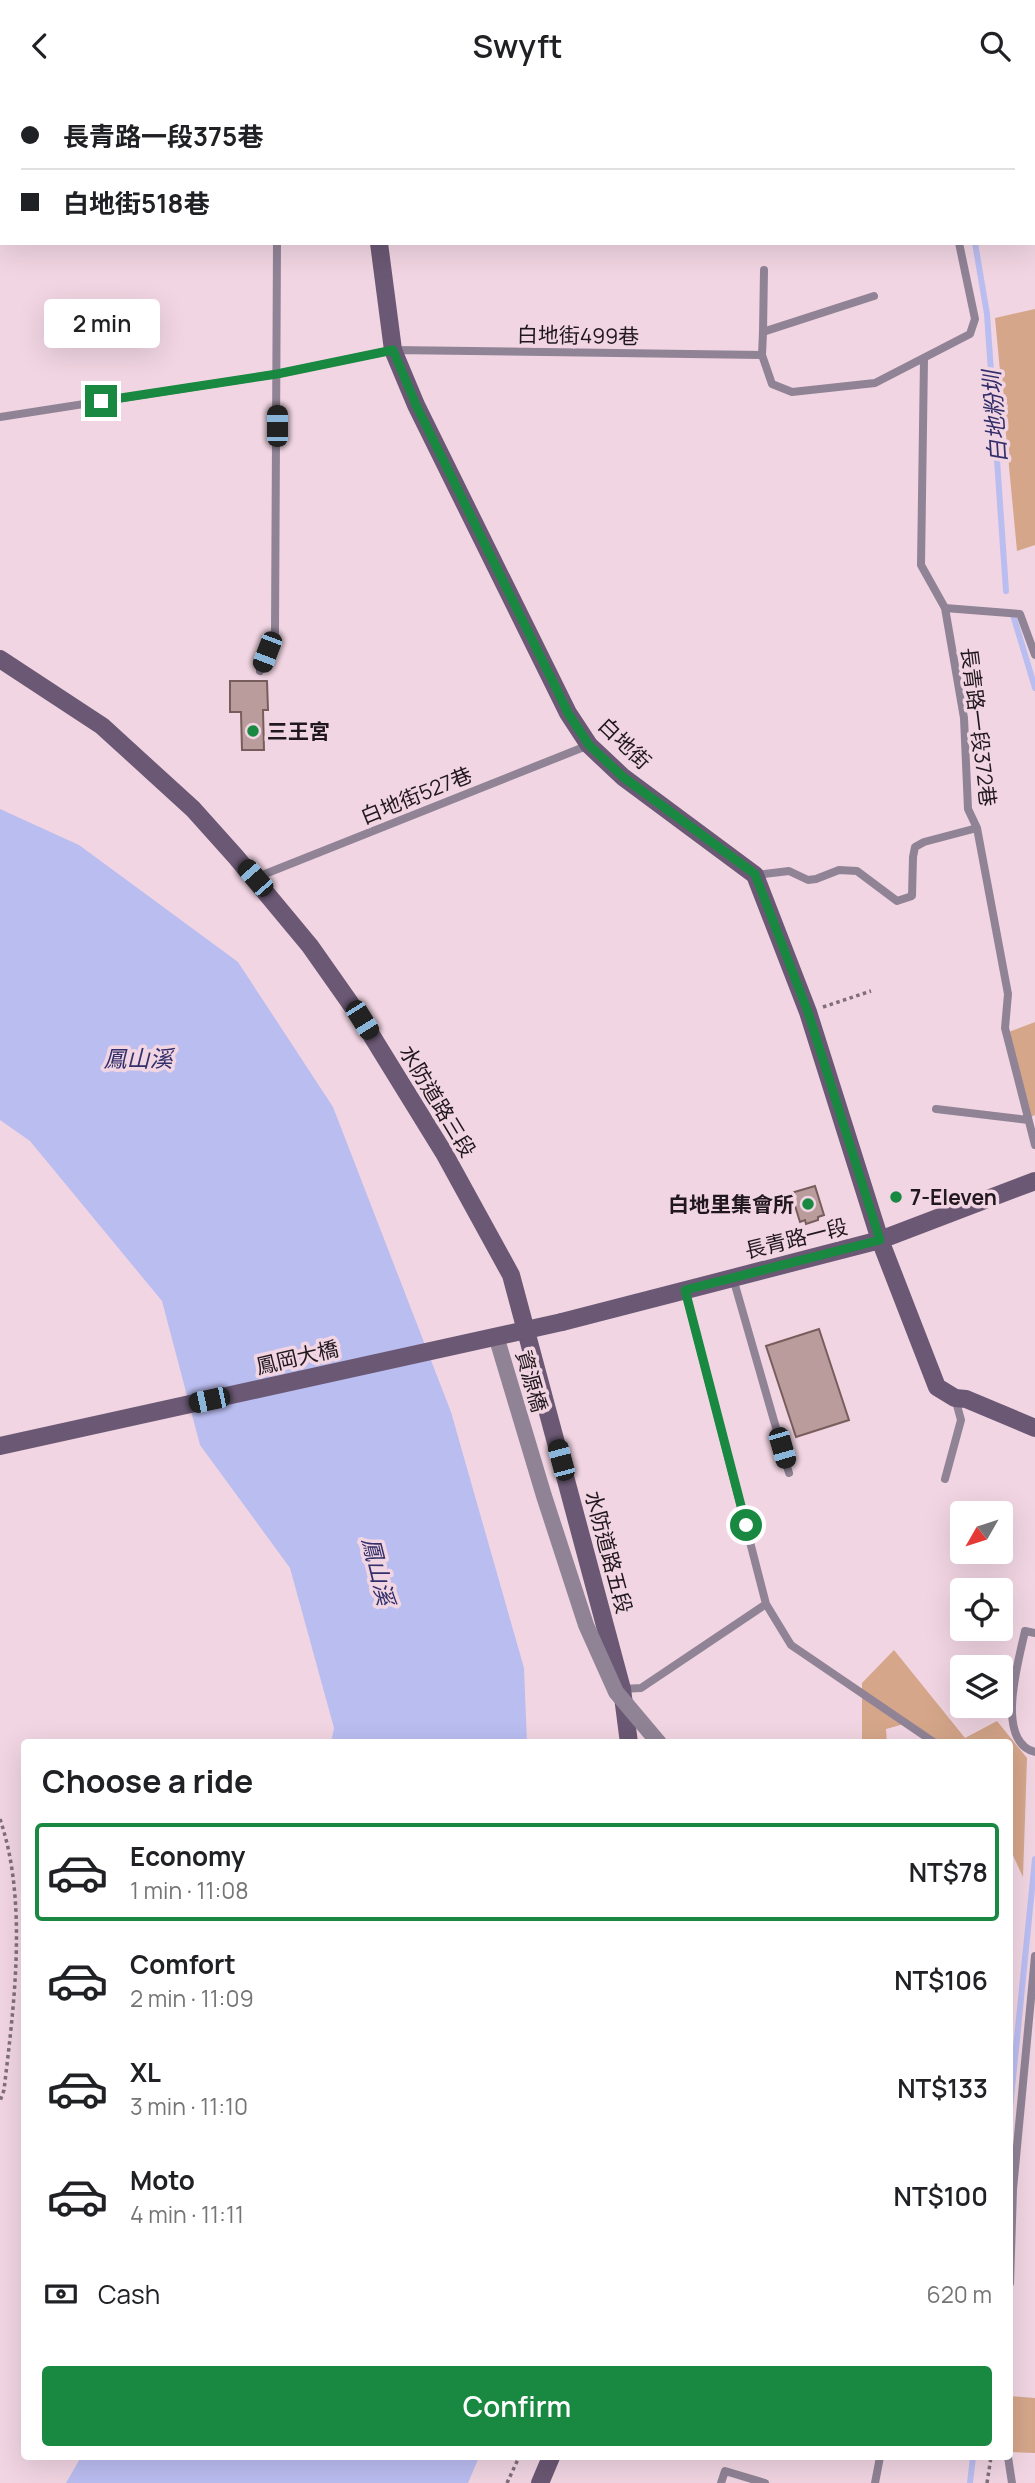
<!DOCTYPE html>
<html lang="en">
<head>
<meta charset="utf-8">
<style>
	:root { --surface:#fff; --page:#f6f6f6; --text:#202124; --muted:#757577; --line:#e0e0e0; --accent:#198941 }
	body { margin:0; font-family:Manrope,"Noto Sans TC",sans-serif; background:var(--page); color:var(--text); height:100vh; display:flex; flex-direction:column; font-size:26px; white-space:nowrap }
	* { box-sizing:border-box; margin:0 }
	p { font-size:23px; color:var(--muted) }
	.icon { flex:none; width:38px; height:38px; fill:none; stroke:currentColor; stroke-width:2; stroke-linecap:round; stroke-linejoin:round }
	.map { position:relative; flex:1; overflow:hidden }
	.side { position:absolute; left:21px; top:1648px; width:992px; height:721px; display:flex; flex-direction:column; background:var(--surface); border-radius:7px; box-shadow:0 7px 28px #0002 }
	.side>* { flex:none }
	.banner { position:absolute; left:0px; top:0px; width:1036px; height:154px; box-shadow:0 7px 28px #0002; display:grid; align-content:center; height:154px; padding:0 21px; background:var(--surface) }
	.needle { width:46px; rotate:231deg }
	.buttons { position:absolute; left:950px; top:1410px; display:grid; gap:14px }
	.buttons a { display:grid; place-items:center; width:63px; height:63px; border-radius:7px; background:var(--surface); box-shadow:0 7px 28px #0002; font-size:35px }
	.end { position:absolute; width:32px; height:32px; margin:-16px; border:9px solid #198941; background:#fff; box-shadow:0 0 0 4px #fff }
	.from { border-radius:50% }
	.bubble { position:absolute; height:49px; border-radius:7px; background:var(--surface); box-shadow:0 7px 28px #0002; font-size:23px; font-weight:600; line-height:49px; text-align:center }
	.car { position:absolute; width:21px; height:42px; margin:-21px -10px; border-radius:9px; box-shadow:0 0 5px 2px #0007; background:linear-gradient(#222 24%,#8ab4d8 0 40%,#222 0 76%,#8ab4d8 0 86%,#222 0) }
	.banner b { display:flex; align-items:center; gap:24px; height:66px; font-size:26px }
	.banner b+b { border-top:2px solid var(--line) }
	.banner i { width:18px; height:18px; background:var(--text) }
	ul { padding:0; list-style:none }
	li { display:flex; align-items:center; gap:21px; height:98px; margin:0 14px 10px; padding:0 7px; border:4px solid transparent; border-radius:7px }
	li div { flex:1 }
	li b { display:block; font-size:26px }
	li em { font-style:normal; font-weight:600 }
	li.active { border-color:var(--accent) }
	li>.icon { width:63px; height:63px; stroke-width:1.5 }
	h2 { padding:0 21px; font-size:32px; line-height:84px }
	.pay { display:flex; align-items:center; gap:18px; height:77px; padding:0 21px; font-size:26px }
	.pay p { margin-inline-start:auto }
	.action { display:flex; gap:14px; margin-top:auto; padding:14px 21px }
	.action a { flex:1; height:80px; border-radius:7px; background:var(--accent); color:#fff; font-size:28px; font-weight:600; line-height:80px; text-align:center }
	header { display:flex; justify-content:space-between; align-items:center; height:91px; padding:0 21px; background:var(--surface); font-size:32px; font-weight:600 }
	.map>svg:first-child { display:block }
	.green { fill:#d5a68a }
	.water { fill:#babdf0 }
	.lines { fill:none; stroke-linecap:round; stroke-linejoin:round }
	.stream { stroke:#babdf0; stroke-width:6 }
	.building { fill:#b99c9b; stroke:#775d5c; stroke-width:2 }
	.path { stroke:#806f77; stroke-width:3.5; stroke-dasharray:3.5 3.5; stroke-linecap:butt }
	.lane { stroke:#908396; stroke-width:8 }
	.secondary { stroke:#6b5874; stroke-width:18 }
	.street-bridge { stroke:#908396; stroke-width:16 }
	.secondary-bridge { stroke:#6b5874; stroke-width:18 }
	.route { stroke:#198941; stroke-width:9 }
	.poi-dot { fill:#198941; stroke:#f1d5e2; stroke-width:2.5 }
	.labels { text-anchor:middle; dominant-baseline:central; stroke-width:7; stroke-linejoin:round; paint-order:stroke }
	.street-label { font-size:21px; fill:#21181d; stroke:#f1d5e2 }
	.poi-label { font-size:21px; font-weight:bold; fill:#21181d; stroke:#f1d5e2; text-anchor:start }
	.water-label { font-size:23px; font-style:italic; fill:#332f6b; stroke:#f1d5e2 }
</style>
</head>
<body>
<header><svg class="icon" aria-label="back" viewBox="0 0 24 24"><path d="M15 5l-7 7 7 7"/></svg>Swyft<svg class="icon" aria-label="search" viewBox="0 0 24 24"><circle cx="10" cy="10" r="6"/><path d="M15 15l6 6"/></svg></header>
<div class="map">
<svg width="1035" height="2392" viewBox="0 0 1035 2392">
	<rect width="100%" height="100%" fill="#f1d5e2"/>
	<path class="green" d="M1035 218V454L1017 460 995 227Z
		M1035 931V1024L1028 1027 1006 942Z
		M894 1559 965 1647 997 1630 1027 1667 1023 1786 1010 1758V1652H929L904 1633 886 1638 887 1652H862V1592Z
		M1010 2305 1035 2307V2362L1010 2361Z"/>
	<path class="water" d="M0 718 79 754 238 871 333 1016 451 1321 524 1577 527 1652H331L334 1637 290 1477 200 1354 162 1210 30 1050 0 1029Z
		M81 2366H479L468 2392H66Z"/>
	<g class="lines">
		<path class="stream" d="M936 0V2
			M0 5 2 3
			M975 152 987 223 1006 500
			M1013 524 1035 597
			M1010 2017 1035 1768
			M970 2392 973 2366"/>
	</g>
	<path class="building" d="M230 590H267L268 619H263L264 659H242L241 621H230Z
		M815 1095 824 1124 818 1126V1129L806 1133 805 1129 800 1131 791 1102Z
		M819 1238 849 1329 796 1346 766 1255Z"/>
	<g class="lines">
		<path class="path" d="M823 916 871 900
			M0 1728C28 1810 14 1914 4 1999L0 2010
			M507 2392 519 2366
			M987 2392 991 2366"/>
		<path class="lane" d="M920 0 921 2
			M276 2V0
			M763 241 764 179
			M762 264 763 241 874 205
			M924 268 921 474 945 517 964 627 968 718 977 737 1008 903 1005 937 1035 1054
			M0 326 277 283 393 259 762 264 772 293 792 301 875 292 970 243 975 228 959 152
			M945 517 1020 523 1035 564
			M260 580 275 542 277 152
			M755 784 789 780 808 789 816 788 839 779 857 780 897 810 912 805 913 766 915 756 924 751 977 737
			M255 787 589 654
			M936 1018 1028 1029
			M733 1187 789 1382
			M945 1388 961 1329 955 1307
			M766 1513 791 1554 935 1652
			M1035 1542 1025 1540C1019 1569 994 1650 1035 1661
			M622 1598 641 1597 766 1513 685 1199
			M1010 2192 1013 2098 1035 1865
			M1008 2366 1012 2392
			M721 2392 725 2380 765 2392
			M875 2392 880 2366"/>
		<path class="secondary" d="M359 0V2
			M379 152 393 259 416 314 568 622 589 654 623 686 755 784 808 921 880 1149 937 1296 955 1307 966 1308 1035 1337
			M0 568 102 635 193 718 236 766 310 855 362 929 444 1062 511 1184 622 1598 629 1652
			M562 1231 880 1149 1035 1090
			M540 2392 551 2366"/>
		<path class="street-bridge" d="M496 1245 544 1405 586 1534 616 1601 659 1652"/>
		<path class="secondary-bridge" d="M0 1355 562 1231"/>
	</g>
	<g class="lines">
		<path class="route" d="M101 310 277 283 393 259 416 314 557 599 568 622 589 654 623 686 755 783 808 921 880 1149 685 1199 746 1434"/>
	</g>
	<g class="poi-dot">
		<circle cx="253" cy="640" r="7"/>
		<circle cx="896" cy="1106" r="7"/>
		<circle cx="808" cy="1113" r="7"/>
	</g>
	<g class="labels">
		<g class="street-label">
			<text transform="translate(578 244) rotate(1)">白地街499巷</text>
			<text transform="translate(979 636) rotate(83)">長青路一段372巷</text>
			<text transform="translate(625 652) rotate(44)">白地街</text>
			<text transform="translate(416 704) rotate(-22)">白地街527巷</text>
			<text transform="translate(438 1010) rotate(59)">水防道路三段</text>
			<text transform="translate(796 1147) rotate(-14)">長青路一段</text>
			<text transform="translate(297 1266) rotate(-13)">鳳岡大橋</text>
			<text transform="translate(532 1290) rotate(74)">資源橋</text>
			<text transform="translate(609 1461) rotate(75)">水防道路五段</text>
		</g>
		<g class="poi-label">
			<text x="267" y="640">三王宮</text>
			<text x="910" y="1106">7-Eleven</text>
			<text x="794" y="1113" text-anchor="end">白地里集會所</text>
		</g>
		<g class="water-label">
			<text transform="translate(994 326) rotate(-94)">白地粉圳</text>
			<text x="138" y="967">鳳山溪</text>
			<text transform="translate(379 1480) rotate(76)">鳳山溪</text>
		</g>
	</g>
</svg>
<div class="buttons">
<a><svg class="needle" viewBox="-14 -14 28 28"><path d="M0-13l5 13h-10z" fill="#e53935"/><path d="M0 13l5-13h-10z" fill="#757577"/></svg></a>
<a><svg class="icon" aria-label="locate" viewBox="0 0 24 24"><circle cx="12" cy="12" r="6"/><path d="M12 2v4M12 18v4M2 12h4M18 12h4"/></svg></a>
<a><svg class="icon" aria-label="layers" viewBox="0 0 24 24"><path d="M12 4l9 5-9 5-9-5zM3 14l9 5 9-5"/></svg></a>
</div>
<i class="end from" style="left:746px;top:1434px"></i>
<i class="end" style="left:101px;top:310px"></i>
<div class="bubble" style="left:44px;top:208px;width:116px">2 min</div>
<i class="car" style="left:277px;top:335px;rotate:0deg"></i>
<i class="car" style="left:267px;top:561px;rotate:201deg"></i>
<i class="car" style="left:255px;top:787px;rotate:319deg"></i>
<i class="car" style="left:362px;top:929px;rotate:148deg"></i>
<i class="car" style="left:209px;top:1309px;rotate:258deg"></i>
<i class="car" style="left:782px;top:1357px;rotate:164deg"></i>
<i class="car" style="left:561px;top:1369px;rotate:345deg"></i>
<div class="banner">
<b><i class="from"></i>長青路一段375巷</b>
<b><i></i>白地街518巷</b>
</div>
<section class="side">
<h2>Choose a ride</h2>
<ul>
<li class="active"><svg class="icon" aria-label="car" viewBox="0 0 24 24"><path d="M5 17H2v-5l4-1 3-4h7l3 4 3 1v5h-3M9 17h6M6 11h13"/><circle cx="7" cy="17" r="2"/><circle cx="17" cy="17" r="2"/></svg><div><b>Economy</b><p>1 min · 11:08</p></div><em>NT$78</em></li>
<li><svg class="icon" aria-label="car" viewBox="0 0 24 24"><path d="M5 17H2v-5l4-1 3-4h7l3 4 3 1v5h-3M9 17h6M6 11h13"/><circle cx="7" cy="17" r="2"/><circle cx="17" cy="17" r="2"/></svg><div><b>Comfort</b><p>2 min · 11:09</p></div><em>NT$106</em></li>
<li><svg class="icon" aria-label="car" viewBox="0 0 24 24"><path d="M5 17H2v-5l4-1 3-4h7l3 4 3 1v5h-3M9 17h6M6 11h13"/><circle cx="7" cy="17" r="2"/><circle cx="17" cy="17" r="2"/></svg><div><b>XL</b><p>3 min · 11:10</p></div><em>NT$133</em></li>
<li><svg class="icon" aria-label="car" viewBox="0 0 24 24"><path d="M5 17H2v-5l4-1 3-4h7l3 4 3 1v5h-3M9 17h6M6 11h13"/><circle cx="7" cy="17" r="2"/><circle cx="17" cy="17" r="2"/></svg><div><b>Moto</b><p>4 min · 11:11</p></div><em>NT$100</em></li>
</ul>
<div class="pay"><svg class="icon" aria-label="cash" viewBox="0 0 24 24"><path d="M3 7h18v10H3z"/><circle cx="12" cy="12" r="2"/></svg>Cash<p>620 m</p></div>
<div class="action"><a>Confirm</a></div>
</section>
</div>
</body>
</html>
